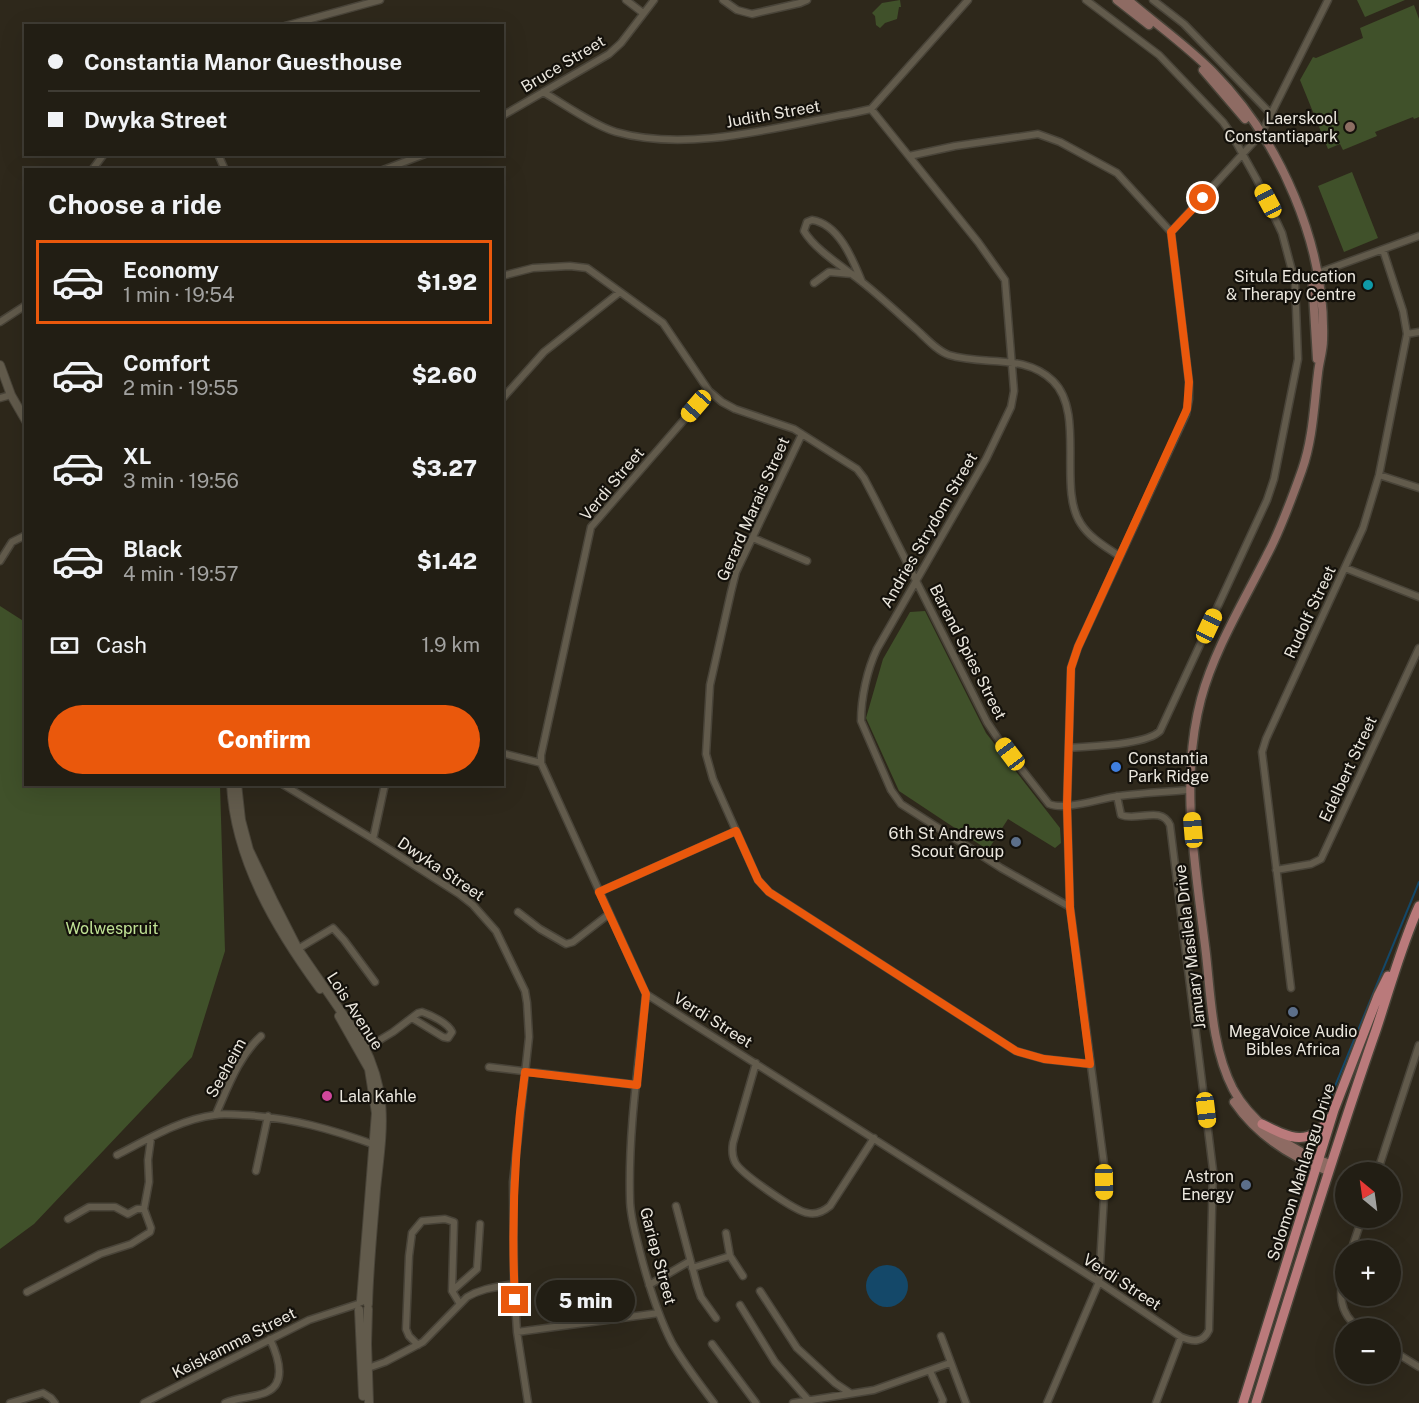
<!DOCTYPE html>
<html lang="en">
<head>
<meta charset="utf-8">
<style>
	:root { --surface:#221e14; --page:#2e2b22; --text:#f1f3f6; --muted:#a2a2a0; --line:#3f3c34; --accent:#ea580c }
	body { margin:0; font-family:"Public Sans",sans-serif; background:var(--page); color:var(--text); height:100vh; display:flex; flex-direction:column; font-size:22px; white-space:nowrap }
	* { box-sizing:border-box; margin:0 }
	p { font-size:20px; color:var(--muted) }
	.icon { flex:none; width:33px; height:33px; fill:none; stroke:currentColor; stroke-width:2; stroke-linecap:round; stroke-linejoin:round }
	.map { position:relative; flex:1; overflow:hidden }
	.details { position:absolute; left:24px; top:168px; width:480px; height:618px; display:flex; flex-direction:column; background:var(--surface); border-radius:0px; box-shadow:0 6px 24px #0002,0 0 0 2px var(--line) }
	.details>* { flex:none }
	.top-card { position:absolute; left:24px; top:24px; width:480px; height:132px; border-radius:0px; box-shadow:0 6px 24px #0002,0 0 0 2px var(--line); display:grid; align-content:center; height:132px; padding:0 24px; background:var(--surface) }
	.needle { width:39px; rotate:331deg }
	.controls { position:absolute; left:1335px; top:1162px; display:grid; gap:12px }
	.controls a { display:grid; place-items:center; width:66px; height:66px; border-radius:50%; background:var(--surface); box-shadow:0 6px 24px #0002,0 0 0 2px var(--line); font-size:30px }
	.end { position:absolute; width:27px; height:27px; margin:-14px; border:8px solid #ea580c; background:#fff; box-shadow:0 0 0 3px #fff }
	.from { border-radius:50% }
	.bubble { position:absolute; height:42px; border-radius:21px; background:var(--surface); box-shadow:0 6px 24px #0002,0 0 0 2px var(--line); font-size:20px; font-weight:800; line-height:42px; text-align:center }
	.car { position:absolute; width:18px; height:36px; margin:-18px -9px; border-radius:8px; box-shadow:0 0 4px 2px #0007; background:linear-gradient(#f5c518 24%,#345 0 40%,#f5c518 0 76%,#345 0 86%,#f5c518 0) }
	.top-card b { display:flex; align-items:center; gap:21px; height:57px; font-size:22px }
	.top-card b+b { border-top:2px solid var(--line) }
	.top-card i { width:15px; height:15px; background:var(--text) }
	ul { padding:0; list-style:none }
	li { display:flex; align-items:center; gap:18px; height:84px; margin:0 12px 9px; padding:0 12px; border:3px solid transparent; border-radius:0px }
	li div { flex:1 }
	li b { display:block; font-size:22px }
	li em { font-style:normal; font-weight:800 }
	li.current { border-color:var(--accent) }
	li>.icon { width:54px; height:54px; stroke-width:1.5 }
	h2 { padding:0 24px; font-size:27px; line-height:72px }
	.pay { display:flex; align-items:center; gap:15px; height:66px; padding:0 24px; font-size:22px }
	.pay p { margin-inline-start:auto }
	.button { display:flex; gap:12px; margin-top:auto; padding:12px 24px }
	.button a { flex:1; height:69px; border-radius:36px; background:var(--accent); color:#fff; font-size:24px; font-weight:800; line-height:69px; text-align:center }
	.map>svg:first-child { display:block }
	.green { fill:#40512a }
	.water { fill:#144869 }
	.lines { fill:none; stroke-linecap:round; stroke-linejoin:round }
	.stream { stroke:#144869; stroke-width:2 }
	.minor-casing { stroke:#494439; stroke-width:9 }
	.tertiary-casing { stroke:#494439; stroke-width:10 }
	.secondary-casing { stroke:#494439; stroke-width:11 }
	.primary-casing { stroke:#494439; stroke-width:12 }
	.minor { stroke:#625b4c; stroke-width:6 }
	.tertiary { stroke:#625b4c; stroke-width:8 }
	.secondary { stroke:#8e6b63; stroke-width:8 }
	.primary { stroke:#ba7a7b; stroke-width:9 }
	.route { stroke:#ea580c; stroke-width:8 }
	.education-dot { fill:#8d6e63; stroke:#14110b; stroke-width:2 }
	.culture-dot { fill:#0f9aa8; stroke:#14110b; stroke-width:2 }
	.shop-dot { fill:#3f7fe0; stroke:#14110b; stroke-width:2 }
	.service-dot { fill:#5c6f8a; stroke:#14110b; stroke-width:2 }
	.hotel-dot { fill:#d1479c; stroke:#14110b; stroke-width:2 }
	.labels { text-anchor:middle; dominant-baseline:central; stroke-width:4.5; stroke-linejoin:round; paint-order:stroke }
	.street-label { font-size:16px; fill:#ebe7de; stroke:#14110b }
	.poi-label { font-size:16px; fill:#ebe7de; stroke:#14110b; text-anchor:end }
	.park-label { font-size:16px; fill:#c0e295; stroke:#14110b }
</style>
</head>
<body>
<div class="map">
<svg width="1419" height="1403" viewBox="0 0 1419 1403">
	<rect width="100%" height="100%" fill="#2e281b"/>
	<path class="green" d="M900 0 901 7H899L897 19 885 23 880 28 876 25 875 16 872 13 882 3Z
		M1357 0H1405L1365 17Z
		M1414 5 1419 19V117L1414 119 1413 117 1375 132 1377 136 1343 150 1340 144 1328 149 1300 80 1313 57 1316 58 1363 38 1360 28Z
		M1352 172 1378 238 1344 252 1318 186Z
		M0 606 25 622 26 784 220 785 225 951 192 1057 34 1224 0 1249Z
		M925 611 986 733 1060 828 1061 843 1055 848 1008 819 988 850 899 791 866 718 883 659 910 612Z"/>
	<path class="water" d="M866 1286a21 21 0 1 1 42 0a21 21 0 1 1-42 0Z"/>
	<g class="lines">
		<path class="stream" d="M1324 1113 1419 882"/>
		<defs>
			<path id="minor" d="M626 0 643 13
				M723 0 737 10 752 14 800 3 807 0
				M1153 0 1184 24 1272 115
				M285 26 380 0
				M543 92C564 104 593 125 616 132 690 153 780 126 853 113L871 109 968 0
				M871 109 978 242 1005 280 1014 391 1011 407 986 459 877 649C867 670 861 698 861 721L891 790 901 804 1001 868 1070 907
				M502 116 609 54 621 43 654 0
				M218 154 225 170
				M909 156 955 146 1038 134 1060 142 1117 173 1171 232 1189 382V399L1186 414 1078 647 1071 668 1067 805 1070 907 1104 1164V1196L1099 1282 1047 1403
				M92 170 104 154
				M383 170 425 154
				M1171 232 1261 134 1328 0
				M1315 274 1419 236
				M502 276 533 268 570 266 587 268 663 323 709 391 722 402 735 409 794 429 857 469 864 478 875 499 987 722 1001 743 1049 804C1065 811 1101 798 1119 796 1142 793 1166 792 1189 790
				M862 282C853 260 839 224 812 220L807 222 804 231C815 250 845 268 862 282 881 297 899 314 917 330 926 338 937 351 949 355 984 366 1024 353 1053 381 1086 413 1057 489 1081 524 1090 538 1106 547 1119 556
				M814 283 829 272 852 274
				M0 322 26 305
				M1407 334 1419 332
				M709 391 591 527 541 755V763L646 994 1099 1282 1181 1337C1193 1342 1203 1343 1209 1330L1213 1170 1170 825C1161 805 1137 822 1121 815L1117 796
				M0 398 11 395
				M502 399 544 352 620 292
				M802 434 736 572 731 592 710 685 706 754 713 779 758 880 769 892 1016 1051 1044 1059 1090 1064
				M1379 475 1419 488
				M753 538 807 561
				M0 561 12 542 26 535
				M1345 568 1419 597
				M1069 748C1091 746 1146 745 1160 731L1267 500 1274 479 1298 359 1295 282 1282 233 1257 180 1232 135 1223 122 1159 55 1086 0
				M502 753 541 763
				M282 784 373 839 459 894 473 905 496 931 525 991 527 1003 529 1037 513 1182 514 1284 517 1332 528 1403
				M373 839 385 784
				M1276 870 1311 864 1321 859 1419 648
				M599 892 736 831
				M518 912 540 929 566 944 573 942 609 914
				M296 950 333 928 344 940 375 982
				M1291 988 1262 752 1266 739 1363 528 1379 475 1407 334 1403 311 1383 250
				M646 994C639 1061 628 1130 630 1199 630 1217 636 1235 640 1252 648 1283 657 1314 672 1343 684 1364 699 1383 714 1403
				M360 1049 373 1044 393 1032 418 1013 422 1012C431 1015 448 1023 452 1032L448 1038 443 1037 412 1018
				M756 1063 733 1143C732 1149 732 1156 735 1162 740 1173 796 1212 808 1213 816 1215 824 1211 830 1206L874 1138
				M489 1067 637 1085
				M216 1114C228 1087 239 1056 261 1036
				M117 1155C148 1139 181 1119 215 1115 224 1113 234 1115 243 1115 290 1117 334 1130 378 1146
				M256 1171 268 1116
				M1377 1173 1419 1045
				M676 1206 697 1285 701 1297 716 1318
				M68 1219 89 1207H115L128 1214 137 1209H144
				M726 1233 730 1256
				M1351 1251 1362 1218
				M1346 1267C1338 1292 1338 1313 1360 1329
				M692 1268 730 1256 743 1276
				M649 1285 690 1261
				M452 1291 477 1269 480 1224
				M760 1291 797 1348 835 1383 850 1393
				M27 1292 100 1254 131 1244 150 1232 151 1228 144 1209 149 1182 148 1160 151 1138
				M740 1305 775 1362 810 1402
				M517 1332 659 1313
				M941 1336 966 1403
				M712 1344 756 1403
				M418 1345 409 1336 406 1329 409 1256 412 1233 422 1221 445 1219 454 1222 452 1291 460 1304
				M1390 1349 1419 1367
				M365 1369 385 1362 423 1342 467 1297C482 1288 497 1287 514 1284
				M930 1371 943 1400 942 1403
				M10 1403 43 1393 51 1398 55 1403
				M144 1403 309 1320 358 1304
				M225 1403C238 1397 254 1398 267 1392 288 1382 277 1354 270 1339
				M793 1403 874 1390 950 1363
				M1156 1403 1181 1337"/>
			<path id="tertiary" d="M0 365 11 395 26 421
				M231 784C235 860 276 929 320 989
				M237 784 241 820 249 850 273 900 298 949 362 1042C390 1095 382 1132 376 1189 373 1227 369 1266 368 1304
				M339 1016 369 1069 376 1113 361 1301
				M368 1309 367 1344 369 1403
				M359 1310 363 1396"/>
			<path id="secondary" d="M1117 0 1149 25
				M1128 0C1156 24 1187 46 1213 72 1280 140 1326 245 1323 340 1323 351 1319 362 1318 373 1314 405 1313 439 1302 470 1292 498 1281 529 1267 555 1244 601 1214 650 1201 699 1179 782 1196 870 1206 954 1211 999 1212 1048 1233 1089 1252 1124 1293 1152 1330 1164
				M1203 70 1245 119
				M1312 276 1317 359
				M1234 1102C1256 1134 1291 1157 1328 1171"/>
			<path id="primary" d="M1262 1124C1290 1138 1309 1148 1330 1118
				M1243 1403 1334 1110 1378 996 1388 976
				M1256 1403C1295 1278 1333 1153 1376 1030 1390 988 1401 946 1419 906"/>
		</defs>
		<use href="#minor" class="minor-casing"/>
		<use href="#tertiary" class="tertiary-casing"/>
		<use href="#secondary" class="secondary-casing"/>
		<use href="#primary" class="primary-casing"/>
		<use href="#minor" class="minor"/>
		<use href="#tertiary" class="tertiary"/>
		<use href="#secondary" class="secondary"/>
		<use href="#primary" class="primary"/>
	</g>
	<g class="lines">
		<path class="route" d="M515 1300C511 1222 514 1150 525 1072L637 1085 646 994 599 892 736 831 758 880 769 892 1016 1051 1044 1059 1090 1064 1070 908 1067 805 1071 668 1078 647 1187 409 1189 382 1171 232 1203 198"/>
	</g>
	<circle class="education-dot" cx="1350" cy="127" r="6"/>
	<circle class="culture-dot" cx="1368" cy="285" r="6"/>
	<circle class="shop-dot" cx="1116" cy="767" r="6"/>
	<g class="service-dot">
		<circle cx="1016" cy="842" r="6"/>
		<circle cx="1293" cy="1012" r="6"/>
		<circle cx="1246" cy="1185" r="6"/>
	</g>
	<circle class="hotel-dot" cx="327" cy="1096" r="6"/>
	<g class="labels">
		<g class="street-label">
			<text transform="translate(563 64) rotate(-31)">Bruce Street</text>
			<text transform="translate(773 114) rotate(-10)">Judith Street</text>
			<text transform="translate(612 484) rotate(-50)">Verdi Street</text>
			<text transform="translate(753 509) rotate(-66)">Gerard Marais Street</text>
			<text transform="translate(929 530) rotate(-60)">Andries Strydom Street</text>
			<text transform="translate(1310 612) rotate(-65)">Rudolf Street</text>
			<text transform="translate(968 652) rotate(63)">Barend Spies Street</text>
			<text transform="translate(1348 769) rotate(-65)">Edelbert Street</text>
			<text transform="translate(441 869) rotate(34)">Dwyka Street</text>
			<text transform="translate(1190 947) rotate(-97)">January Masilela Drive</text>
			<text transform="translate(355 1011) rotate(57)">Lois Avenue</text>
			<text transform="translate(713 1020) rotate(32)">Verdi Street</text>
			<text transform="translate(226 1068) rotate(-61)">Seeheim</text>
			<text transform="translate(1301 1172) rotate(-72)">Solomon Mahlangu Drive</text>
			<text transform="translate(658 1256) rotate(75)">Gariep Street</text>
			<text transform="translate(1122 1282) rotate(33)">Verdi Street</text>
			<text transform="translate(234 1343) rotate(-27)">Keiskamma Street</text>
		</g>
		<g class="poi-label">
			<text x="1338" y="118">Laerskool<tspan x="1338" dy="18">Constantiapark</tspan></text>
			<text x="1356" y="276">Situla Education<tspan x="1356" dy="18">&amp; Therapy Centre</tspan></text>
			<text x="1128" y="758" text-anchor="start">Constantia<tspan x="1128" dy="18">Park Ridge</tspan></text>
			<text x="1004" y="833">6th St Andrews<tspan x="1004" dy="18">Scout Group</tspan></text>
			<text x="1293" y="1031" text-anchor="middle">MegaVoice Audio<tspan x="1293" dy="18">Bibles Africa</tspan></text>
			<text x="339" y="1096" text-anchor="start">Lala Kahle</text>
			<text x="1234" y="1176">Astron<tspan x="1234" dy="18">Energy</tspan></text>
		</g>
		<g class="park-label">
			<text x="112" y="928">Wolwespruit</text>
		</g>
	</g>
</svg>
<div class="controls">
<a><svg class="needle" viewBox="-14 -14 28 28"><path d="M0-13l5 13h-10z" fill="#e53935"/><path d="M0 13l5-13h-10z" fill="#a2a2a0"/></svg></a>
<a>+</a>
<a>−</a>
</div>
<i class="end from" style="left:1203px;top:198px"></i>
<i class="end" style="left:515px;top:1300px"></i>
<div class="bubble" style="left:536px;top:1280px;width:99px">5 min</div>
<i class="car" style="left:1268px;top:201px;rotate:332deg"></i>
<i class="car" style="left:696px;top:406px;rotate:221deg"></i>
<i class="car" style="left:1209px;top:626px;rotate:25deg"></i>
<i class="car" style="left:1010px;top:754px;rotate:323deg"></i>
<i class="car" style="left:1193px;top:830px;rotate:355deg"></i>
<i class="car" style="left:1206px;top:1110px;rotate:173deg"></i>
<i class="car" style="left:1104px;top:1182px;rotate:179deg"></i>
<div class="top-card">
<b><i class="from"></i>Constantia Manor Guesthouse</b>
<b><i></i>Dwyka Street</b>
</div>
<section class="details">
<h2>Choose a ride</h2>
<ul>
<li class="current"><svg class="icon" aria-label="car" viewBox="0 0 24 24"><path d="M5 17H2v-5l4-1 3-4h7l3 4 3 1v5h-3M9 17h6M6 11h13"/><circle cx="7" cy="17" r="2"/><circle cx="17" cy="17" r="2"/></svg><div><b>Economy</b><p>1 min · 19:54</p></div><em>$1.92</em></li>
<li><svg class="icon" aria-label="car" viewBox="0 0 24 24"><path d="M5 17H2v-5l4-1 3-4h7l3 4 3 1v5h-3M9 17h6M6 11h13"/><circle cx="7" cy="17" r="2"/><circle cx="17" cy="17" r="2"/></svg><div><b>Comfort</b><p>2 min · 19:55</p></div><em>$2.60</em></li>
<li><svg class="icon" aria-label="car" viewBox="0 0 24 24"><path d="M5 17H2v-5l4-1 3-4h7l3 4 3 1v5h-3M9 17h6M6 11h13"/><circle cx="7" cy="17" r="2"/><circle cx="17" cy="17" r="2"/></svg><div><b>XL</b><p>3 min · 19:56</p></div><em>$3.27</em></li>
<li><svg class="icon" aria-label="car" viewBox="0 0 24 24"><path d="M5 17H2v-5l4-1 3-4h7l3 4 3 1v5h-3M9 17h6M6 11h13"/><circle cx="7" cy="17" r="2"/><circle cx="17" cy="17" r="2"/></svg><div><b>Black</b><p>4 min · 19:57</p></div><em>$1.42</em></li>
</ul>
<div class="pay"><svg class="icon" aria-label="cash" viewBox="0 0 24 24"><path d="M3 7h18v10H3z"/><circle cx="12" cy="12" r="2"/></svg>Cash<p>1.9 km</p></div>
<div class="button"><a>Confirm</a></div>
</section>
</div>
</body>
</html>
